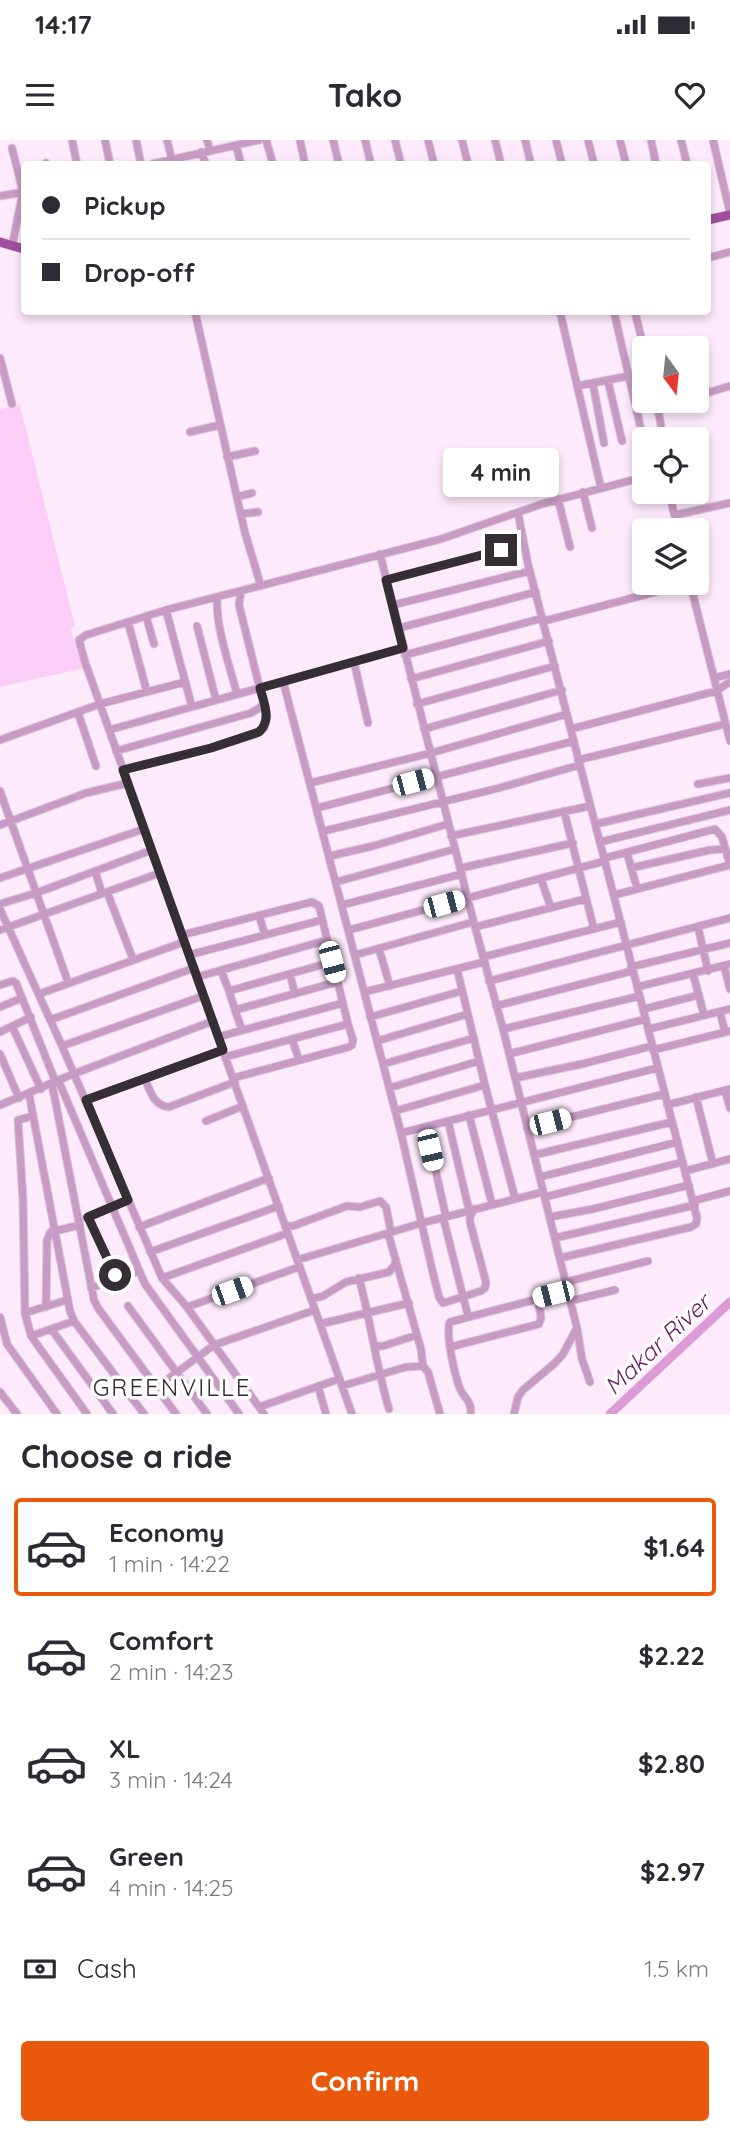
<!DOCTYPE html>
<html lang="en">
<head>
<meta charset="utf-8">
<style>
	:root { --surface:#fff; --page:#f2f2f3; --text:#2b2b33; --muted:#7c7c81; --line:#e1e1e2; --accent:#ea580c }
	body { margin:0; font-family:Quicksand,sans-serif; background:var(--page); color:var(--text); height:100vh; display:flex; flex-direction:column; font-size:26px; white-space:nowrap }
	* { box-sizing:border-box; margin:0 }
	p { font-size:23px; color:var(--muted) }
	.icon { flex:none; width:38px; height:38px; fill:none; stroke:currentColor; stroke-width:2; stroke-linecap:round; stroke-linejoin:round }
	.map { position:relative; height:1274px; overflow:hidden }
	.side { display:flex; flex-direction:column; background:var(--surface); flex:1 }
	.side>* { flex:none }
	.hud { position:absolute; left:21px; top:21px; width:690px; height:154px; border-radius:7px; box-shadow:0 4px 10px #0003; display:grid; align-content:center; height:154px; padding:0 21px; background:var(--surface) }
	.needle { width:46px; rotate:165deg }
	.tools { position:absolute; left:632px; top:196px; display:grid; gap:14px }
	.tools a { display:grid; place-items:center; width:77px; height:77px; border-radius:7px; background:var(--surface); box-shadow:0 4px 10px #0003; font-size:35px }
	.end { position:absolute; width:32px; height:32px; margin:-16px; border:9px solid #362e35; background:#fff; box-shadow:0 0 0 4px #fff }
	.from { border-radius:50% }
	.bubble { position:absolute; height:49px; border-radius:7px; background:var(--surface); box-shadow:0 4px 10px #0003; font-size:23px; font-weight:700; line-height:49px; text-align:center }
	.car { position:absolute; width:21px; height:42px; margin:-21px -10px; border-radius:9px; box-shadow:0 0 5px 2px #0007; background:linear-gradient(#fff 24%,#345 0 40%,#fff 0 76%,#345 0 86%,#fff 0) }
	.hud b { display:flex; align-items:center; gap:24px; height:66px; font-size:26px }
	.hud b+b { border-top:2px solid var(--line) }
	.hud i { width:18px; height:18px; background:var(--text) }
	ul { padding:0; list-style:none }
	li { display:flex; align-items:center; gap:21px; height:98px; margin:0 14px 10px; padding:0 7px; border:4px solid transparent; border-radius:7px }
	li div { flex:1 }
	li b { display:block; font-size:26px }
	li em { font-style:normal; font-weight:700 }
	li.selected { border-color:var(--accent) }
	li>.icon { width:63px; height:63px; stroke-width:1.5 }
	h2 { padding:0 21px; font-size:32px; line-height:84px }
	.pay { display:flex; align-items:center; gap:18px; height:77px; padding:0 21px; font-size:26px }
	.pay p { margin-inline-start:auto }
	.cta { display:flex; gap:14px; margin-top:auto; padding:14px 21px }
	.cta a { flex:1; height:80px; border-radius:7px; background:var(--accent); color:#fff; font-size:28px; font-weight:700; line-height:80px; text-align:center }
	.status { display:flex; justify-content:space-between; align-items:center; height:49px; padding:0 35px; background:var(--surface); direction:ltr }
	.status svg { height:19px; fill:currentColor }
	header { display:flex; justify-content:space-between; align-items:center; height:91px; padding:0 21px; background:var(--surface); font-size:32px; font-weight:700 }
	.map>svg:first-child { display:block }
	.green { fill:#fbcef7 }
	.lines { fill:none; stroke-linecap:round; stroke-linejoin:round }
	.river { stroke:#dc9ad7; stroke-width:9 }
	.minor-casing { stroke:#d9c8d7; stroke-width:9 }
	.major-casing { stroke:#d9c8d7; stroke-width:10 }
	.minor { stroke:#c89bc4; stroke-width:7 }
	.major { stroke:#a04f9c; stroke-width:9 }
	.route { stroke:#362e35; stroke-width:9 }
	.labels { text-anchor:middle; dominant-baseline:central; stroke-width:7; stroke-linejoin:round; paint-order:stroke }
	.water-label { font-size:24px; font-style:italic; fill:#691c66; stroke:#fefefe }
	.neighbourhood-label { font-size:24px; letter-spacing:2px; fill:#382737; stroke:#fefefe }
</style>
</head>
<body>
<div class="status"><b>14:17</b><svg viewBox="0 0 49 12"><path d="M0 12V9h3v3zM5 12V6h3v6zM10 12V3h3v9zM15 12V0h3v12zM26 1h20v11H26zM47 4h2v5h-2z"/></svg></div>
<header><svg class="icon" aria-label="menu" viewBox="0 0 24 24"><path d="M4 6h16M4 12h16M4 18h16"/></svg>Tako<svg class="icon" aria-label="heart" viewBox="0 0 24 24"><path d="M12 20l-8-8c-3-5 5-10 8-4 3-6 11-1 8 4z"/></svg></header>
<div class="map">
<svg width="730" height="1274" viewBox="0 0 730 1274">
	<rect width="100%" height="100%" fill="#fdeafb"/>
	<path class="green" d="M20 265 75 486 70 488 84 528 0 547V269Z"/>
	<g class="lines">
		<path class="river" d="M610 1274 730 1162"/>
		<defs>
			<path id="minor" d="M72 0 77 24
				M105 0 110 24
				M136 0 141 24
				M167 0 173 24
				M207 0 210 10
				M266 0 273 24
				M300 0 305 24
				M333 0 339 24
				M365 0 371 24
				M395 0 401 24
				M428 0 434 24
				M462 0 468 24
				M495 0 501 24
				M525 0 531 24
				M556 0 562 24
				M588 0 594 24
				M620 0 626 24
				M651 0 656 24
				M681 0 687 24
				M713 0 730 73
				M236 5 241 24
				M201 12 206 24
				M46 23 47 24
				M152 24 259 0
				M0 56 24 52
				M12 106 23 52 12 8
				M707 118 730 112
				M195 172 245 393 261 446
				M560 172 601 348
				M614 172 643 298
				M635 172 644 209
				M0 218 12 264
				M608 241 622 301
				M593 244 604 303
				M577 246 644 233
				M696 256 730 246
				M656 261 661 285
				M190 292 220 285
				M227 317 255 311
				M583 352 592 388
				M669 352 678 390
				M237 357 252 353
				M558 359 570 407
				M518 373 528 424 697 1078 696 1084 691 1087 560 1118
				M241 374 258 372
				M675 375 730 363
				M380 414 475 787 503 889 577 1188 582 1219 590 1242
				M386 440 524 404
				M690 443 730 601
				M218 457C213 478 231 531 237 554
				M393 465 530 431
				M166 470 192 567
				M146 476 154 504
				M544 481 690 443
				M128 482 147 552
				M197 486 216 560
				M399 488 536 452
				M405 515 543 478
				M354 522 368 583
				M714 538 730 534
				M411 539 549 501
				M283 541 401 993 432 1129 439 1157 443 1163 481 1151 485 1148 486 1142 470 1082V1077L474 1069
				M417 564 555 526
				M78 573 96 626
				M424 589 562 550
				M571 589 716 551 730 542
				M109 590 403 508
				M0 600 100 564 185 542
				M116 611 251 573 264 565
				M578 620 725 584
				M123 630 211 608 253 595 264 588 267 577 239 465 241 451
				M310 643 431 613 567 574
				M698 644 730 638
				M0 651 68 842
				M317 668 574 601
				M564 671 594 789
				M596 684 730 653
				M0 685 86 653 128 643
				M324 691 495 649 580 625
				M451 696 590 666
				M600 702 730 670
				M627 713 637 748
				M330 716 373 706 448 684
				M605 718 715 689 722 697 730 725
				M461 728 573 703
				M631 728 710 710 725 709
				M95 731 102 753
				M0 738 144 689
				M541 739 551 768
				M336 742 455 709
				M107 752 133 819
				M614 755 730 725
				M0 764 36 753 152 710
				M342 765 462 734
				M0 769 62 906 162 1138 187 1167 264 1274
				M259 775 265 795
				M475 787 585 759
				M698 787 708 831
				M0 790 160 733
				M349 790 605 721
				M182 795 312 762 319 766 348 884 225 917
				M379 809 390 846
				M189 815 322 780
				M355 815 473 782
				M483 817 621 782
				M724 826 730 849
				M631 827 730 803
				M457 829 485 945
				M221 830 229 851
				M290 834 295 854
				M693 834 704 875
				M197 837 327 800
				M489 841 730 778
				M0 845 13 841 16 843 56 943
				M637 847 730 824
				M364 852 484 822
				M39 854 184 802
				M496 866 632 831
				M0 867 22 858
				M644 869 699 855
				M235 870 229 851 332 822
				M720 872 725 892
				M370 877 462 851
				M50 880 194 828
				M12 886 41 949
				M503 889 640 856
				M649 889 730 869
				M242 890 235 870 337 842
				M0 892 31 877
				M218 897 343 863
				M292 899 299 920
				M377 901 468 874
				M62 906 203 856
				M653 910 730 891
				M0 914 19 958
				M509 914 646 879
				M383 924 474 898
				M233 938 349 907 352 905 353 900 348 884
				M515 938 582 924 652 906
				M145 939C150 951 154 966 169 967L235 942
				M59 942 145 1144 239 1274
				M52 944 94 1160 98 1168 176 1274
				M389 948 479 921
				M725 950 730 968
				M29 954 70 1171 74 1181 144 1274
				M696 957 713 1024
				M86 960 223 910
				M0 965 73 934 213 881
				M667 965 730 949
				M395 971 485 945 515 1058
				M469 975 492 1064
				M33 976 18 980 23 1060 25 1173 31 1196 87 1274
				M206 981 243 966
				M448 981 469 1070
				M426 987 446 1077
				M527 988 664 954
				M401 993 657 928
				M534 1015 672 982
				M685 1031 730 1019
				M540 1037 678 1002
				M545 1057 683 1022
				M693 1061 730 1051
				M88 1077 117 1139
				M443 1077 468 1176
				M550 1077 593 1069 689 1045
				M86 1078 128 1060
				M286 1086H293L347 1066 360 1067 380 1061 386 1067 391 1092
				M139 1087 269 1038
				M55 1091 80 1085
				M388 1093 421 1209 423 1226 428 1232 440 1274
				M555 1098 695 1065
				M150 1112 279 1066
				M297 1120 422 1083 543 1052
				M162 1138 288 1093
				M359 1138C371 1182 376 1226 389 1269
				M566 1142 648 1121
				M91 1148 139 1131
				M311 1159 323 1156 346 1142 389 1132 394 1126 396 1120
				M570 1161 615 1150
				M128 1166 207 1274
				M46 1167 47 1101 50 1093 55 1088
				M187 1167 299 1127
				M25 1173 67 1160
				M0 1177 7 1204 57 1274
				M320 1184 409 1163
				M52 1190 113 1274
				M31 1196 74 1181
				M375 1206H383L417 1195
				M450 1207 539 1184 541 1178 538 1158
				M318 1246 326 1274
				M342 1246 406 1227 423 1226
				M157 1247 214 1205 315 1170
				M0 1252 17 1274
				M259 1267 339 1239
				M352 1274 85 522 79 500 86 495 166 470 441 399 542 364 644 337
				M471 1274C471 1259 465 1260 460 1249 455 1236 445 1193 450 1182L568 1151
				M514 1274 518 1257 523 1250 555 1223 563 1214 577 1188"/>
			<path id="major" d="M707 80 730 75
				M0 102 24 109"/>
		</defs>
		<use href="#minor" class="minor-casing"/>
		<use href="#major" class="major-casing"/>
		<use href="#minor" class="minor"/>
		<use href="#major" class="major"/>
	</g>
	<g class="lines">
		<path class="route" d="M115 1135 88 1077 128 1060 86 960 223 910 123 630 211 608 259 592C272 580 264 563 260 548L403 508 386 440 501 410"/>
	</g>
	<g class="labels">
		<g class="water-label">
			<text transform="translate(657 1204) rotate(-43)">Makar River</text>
		</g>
		<g class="neighbourhood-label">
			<text x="172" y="1247">GREENVILLE</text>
		</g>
	</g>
</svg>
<div class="tools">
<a><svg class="needle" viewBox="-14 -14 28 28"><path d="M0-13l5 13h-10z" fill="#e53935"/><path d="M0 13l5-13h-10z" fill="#7c7c81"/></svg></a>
<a><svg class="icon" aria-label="locate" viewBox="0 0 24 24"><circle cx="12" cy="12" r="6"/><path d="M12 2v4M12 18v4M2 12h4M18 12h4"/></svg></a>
<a><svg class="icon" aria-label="layers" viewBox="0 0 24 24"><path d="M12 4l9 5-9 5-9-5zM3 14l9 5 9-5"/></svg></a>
</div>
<i class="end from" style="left:115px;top:1135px"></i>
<i class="end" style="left:501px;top:410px"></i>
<div class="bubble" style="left:443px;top:308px;width:116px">4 min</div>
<i class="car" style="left:413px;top:642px;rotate:75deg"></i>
<i class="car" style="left:444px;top:764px;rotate:75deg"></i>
<i class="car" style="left:332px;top:822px;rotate:165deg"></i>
<i class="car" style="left:550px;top:982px;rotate:76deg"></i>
<i class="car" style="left:430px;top:1010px;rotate:167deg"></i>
<i class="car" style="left:232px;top:1151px;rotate:70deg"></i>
<i class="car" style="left:553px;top:1154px;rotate:256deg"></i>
<div class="hud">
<b><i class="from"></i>Pickup</b>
<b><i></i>Drop-off</b>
</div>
</div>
<section class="side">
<h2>Choose a ride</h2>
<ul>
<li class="selected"><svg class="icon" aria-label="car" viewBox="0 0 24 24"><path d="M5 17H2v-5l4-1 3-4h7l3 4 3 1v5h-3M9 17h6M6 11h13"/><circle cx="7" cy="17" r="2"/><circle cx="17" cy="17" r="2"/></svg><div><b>Economy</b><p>1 min · 14:22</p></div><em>$1.64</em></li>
<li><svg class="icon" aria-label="car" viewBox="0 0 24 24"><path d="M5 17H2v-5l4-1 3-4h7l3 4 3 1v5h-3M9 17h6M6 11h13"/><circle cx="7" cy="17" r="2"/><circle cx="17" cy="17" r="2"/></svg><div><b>Comfort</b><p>2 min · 14:23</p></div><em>$2.22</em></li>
<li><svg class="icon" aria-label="car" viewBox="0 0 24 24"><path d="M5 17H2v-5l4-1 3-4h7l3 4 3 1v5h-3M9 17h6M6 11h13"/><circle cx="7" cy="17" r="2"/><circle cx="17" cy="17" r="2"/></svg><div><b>XL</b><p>3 min · 14:24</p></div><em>$2.80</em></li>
<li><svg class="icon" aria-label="car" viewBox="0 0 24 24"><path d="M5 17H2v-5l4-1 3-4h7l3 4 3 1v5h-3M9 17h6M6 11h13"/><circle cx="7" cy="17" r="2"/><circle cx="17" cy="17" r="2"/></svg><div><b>Green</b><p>4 min · 14:25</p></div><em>$2.97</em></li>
</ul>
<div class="pay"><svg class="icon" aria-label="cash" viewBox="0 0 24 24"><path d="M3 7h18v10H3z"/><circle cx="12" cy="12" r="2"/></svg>Cash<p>1.5 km</p></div>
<div class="cta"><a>Confirm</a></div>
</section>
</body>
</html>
